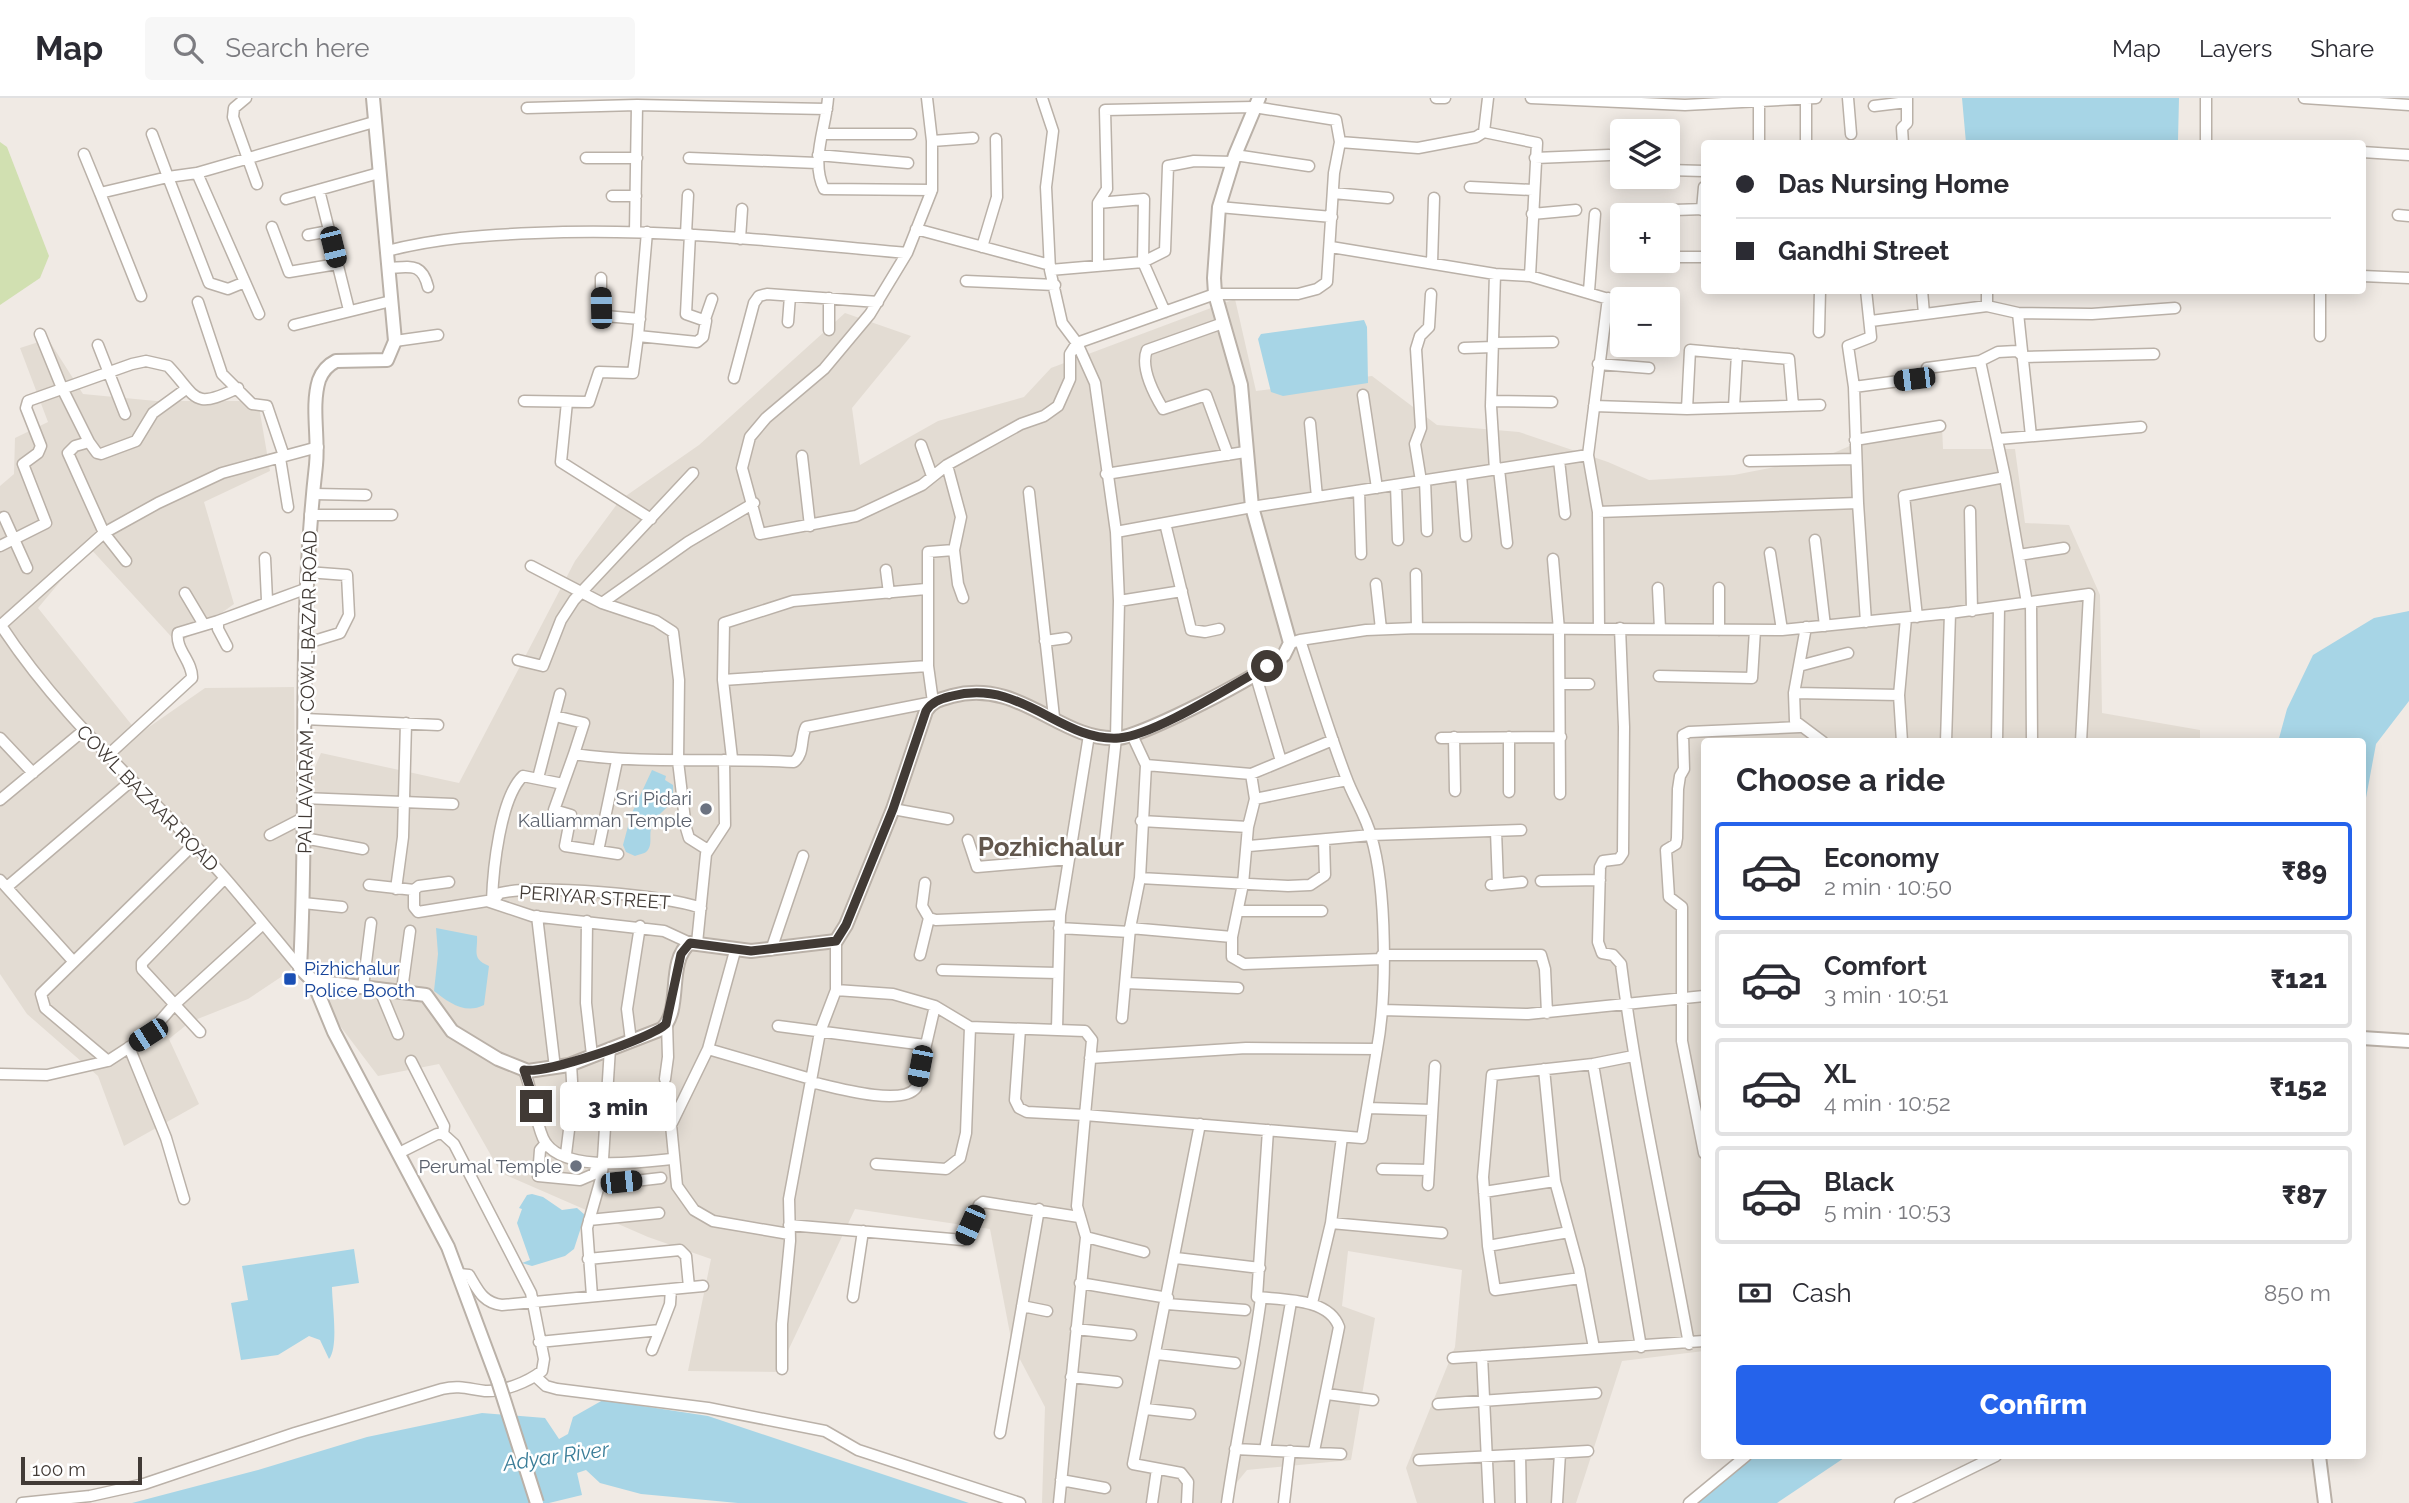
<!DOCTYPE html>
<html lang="en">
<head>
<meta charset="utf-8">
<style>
	:root { --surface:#fff; --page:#f7f7f7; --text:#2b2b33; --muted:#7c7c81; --line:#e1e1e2; --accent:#2563eb }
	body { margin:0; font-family:Raleway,sans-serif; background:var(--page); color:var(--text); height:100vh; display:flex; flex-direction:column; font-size:26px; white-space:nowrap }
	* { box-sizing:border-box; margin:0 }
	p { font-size:23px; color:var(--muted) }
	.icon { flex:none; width:38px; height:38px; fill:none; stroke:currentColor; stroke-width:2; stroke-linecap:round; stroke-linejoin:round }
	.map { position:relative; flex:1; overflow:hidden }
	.side { position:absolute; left:1701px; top:640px; width:665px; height:721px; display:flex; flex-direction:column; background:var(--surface); border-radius:7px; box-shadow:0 4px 18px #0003 }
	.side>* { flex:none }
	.banner { position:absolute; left:1701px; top:42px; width:665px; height:154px; border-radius:7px; box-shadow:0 4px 18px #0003; display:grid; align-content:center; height:154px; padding:0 35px; background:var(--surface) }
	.controls { position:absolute; left:1610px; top:21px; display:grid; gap:14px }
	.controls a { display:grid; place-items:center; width:70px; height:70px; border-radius:7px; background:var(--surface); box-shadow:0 4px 18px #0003; font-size:35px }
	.scale { position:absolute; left:21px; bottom:18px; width:121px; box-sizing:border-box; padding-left:7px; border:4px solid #413a35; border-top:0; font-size:19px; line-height:24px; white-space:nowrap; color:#413a35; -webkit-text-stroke:5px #fff; paint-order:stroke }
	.end { position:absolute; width:32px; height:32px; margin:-16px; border:9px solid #413a35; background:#fff; box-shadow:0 0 0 4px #fff }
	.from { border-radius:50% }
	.bubble { position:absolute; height:49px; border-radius:7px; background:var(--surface); box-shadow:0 4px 18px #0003; font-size:23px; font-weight:800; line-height:49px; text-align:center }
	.car { position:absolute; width:21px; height:42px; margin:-21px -10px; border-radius:9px; box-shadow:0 0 5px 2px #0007; background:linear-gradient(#222 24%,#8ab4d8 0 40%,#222 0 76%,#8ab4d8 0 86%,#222 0) }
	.banner b { display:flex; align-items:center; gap:24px; height:66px; font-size:26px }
	.banner b+b { border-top:2px solid var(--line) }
	.banner i { width:18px; height:18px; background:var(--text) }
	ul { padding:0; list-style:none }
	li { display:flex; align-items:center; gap:21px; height:98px; margin:0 14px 10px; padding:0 21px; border:4px solid var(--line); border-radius:7px }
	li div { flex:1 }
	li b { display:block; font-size:26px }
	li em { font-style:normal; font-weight:800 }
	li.current { border-color:var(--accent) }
	li>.icon { width:63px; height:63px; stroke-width:1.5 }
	h2 { padding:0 35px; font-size:32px; line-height:84px }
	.pay { display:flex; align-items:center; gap:18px; height:77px; padding:0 35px; font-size:26px }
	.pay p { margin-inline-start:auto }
	.button { display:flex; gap:14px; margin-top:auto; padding:14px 35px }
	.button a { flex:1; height:80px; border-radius:7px; background:var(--accent); color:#fff; font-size:28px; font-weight:800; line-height:80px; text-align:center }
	header { display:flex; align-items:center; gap:42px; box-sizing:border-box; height:98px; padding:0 35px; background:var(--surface); border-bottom:2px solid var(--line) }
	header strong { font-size:33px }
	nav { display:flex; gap:38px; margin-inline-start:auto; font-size:24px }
	.search { width:490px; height:63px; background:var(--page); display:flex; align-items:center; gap:18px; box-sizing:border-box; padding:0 24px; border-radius:7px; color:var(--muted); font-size:26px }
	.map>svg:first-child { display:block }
	.residential { fill:#e3dcd3 }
	.green { fill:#d1e0b1 }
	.water { fill:#a7d5e6 }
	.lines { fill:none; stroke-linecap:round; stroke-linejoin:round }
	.minor-casing { stroke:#bab1a8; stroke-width:13 }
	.tertiary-casing { stroke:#bab1a8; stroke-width:16 }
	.minor { stroke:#fff; stroke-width:10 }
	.tertiary { stroke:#fff; stroke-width:12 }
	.tertiary-bridge-casing { stroke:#bab1a8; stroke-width:16; stroke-linecap:butt }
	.tertiary-bridge { stroke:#fff; stroke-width:12 }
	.route { stroke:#413a35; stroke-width:9 }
	.worship-dot { fill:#6b7280; stroke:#fff; stroke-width:2.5 }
	.transit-dot { fill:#1a4fb4; stroke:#fff; stroke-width:2.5 }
	.labels { text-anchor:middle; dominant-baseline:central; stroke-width:5; stroke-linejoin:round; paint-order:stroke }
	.street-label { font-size:19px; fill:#413a35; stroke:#fff }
	.worship-label { font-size:19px; fill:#5b616d; stroke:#fff; text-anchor:end }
	.transit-label { font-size:19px; fill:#164399; stroke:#fff; text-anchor:start }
	.water-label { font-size:21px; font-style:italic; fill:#3a7d98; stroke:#fff }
	.district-label { font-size:26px; font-weight:bold; fill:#62574d; stroke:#fff }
</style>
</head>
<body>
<header>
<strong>Map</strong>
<div class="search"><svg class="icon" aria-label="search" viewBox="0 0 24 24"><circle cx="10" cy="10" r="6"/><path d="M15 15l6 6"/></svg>Search here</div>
<nav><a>Map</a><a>Layers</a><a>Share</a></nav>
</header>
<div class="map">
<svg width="2409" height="1405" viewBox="0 0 2409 1405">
	<rect width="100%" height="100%" fill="#f0eae4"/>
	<path class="residential" d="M1235 201 1256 293 1372 278 1437 327 1519 334 1608 364 1649 382 1734 377 1822 360 1868 340 1942 327 1943 351H2015L2025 425 2069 427 2100 497 2102 615 2200 632V644H1704V1253L1622 1263 1576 1405H1417L1406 1370 1455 1249 1462 1172 1348 1153 1342 1208 1375 1220 1351 1362 1247 1372 1220 1405H1042L1045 1309 1012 1246 990 1131 855 1111 778 1274 688 1273 711 1161 648 1139 501 1075 439 966 378 978 303 879 301 702 321 655 459 685 575 463 620 402 699 347 845 215 911 238 852 310 860 367 938 323 1024 299 1051 270Z
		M48 241 83 296 156 303H258L270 373 204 404 234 506 178 546 89 449 38 510 139 636 205 590 294 589 297 832 296 854 290 873 248 901 190 924 169 941 199 1006 124 1048 98 978 27 916 0 876V388L14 376 15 340 48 324 20 250Z"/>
	<path class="green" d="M0 44 7 49 49 158 40 180 0 207Z"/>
	<path class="water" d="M1962 0H2179L2178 42 2176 46 1966 45Z
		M1364 222 1367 229 1368 285 1283 298 1271 294 1258 241 1261 236Z
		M2409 513V603L2376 646 2363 716 2362 644H2278L2287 611 2313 557 2374 520Z
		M652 672 666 678 665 682 673 687C675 714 657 710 651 731 649 739 653 748 646 754 645 755 638 757 635 758L626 754 623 747 631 717Z
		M436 830 477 838C478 853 471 861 489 868L484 907C465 917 448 904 434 893L438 856Z
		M532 1096 543 1099 562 1112 577 1110 585 1117 574 1151 565 1158 532 1168 522 1165 530 1162 517 1125 522 1111 519 1110 527 1097Z
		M354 1151 359 1185 332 1189C332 1206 339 1249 329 1261L320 1242 309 1238 278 1257 241 1262 231 1205 248 1202 242 1168Z
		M603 1302 708 1318 969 1405H738L641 1396 600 1385 586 1372 577 1375 582 1397 549 1405H132L258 1372 367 1339 482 1315 545 1320 559 1341 568 1336 573 1319Z
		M1745 1358H1847L1777 1405H1686Z"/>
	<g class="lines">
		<defs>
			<path id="minor" d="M246 0 234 10 233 19 257 86
				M828 0C826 30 810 62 824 91L932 92
				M927 0 932 43V92L907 155 870 216 824 271 766 320 750 339 742 370 760 436 856 418 922 387 947 367 1021 326 1044 318 1058 308 1070 281V256L1077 245 1215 196H1298L1317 191 1327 184 1334 75 1340 44 1336 22 1254 9 1105 12 1107 91 1098 105V168
				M1042 0 1053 33 1046 89 1050 172 1062 225 1077 245 1095 285 1116 434 1119 503 1116 640 1105 742
				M1436 0H1445
				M1531 0 1685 7 1816 0
				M1848 0 1851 36
				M2304 0 2409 7
				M1806 1V46
				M1759 4V46
				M1874 8 1907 4
				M527 10 637 7 827 11
				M1484 34 1537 45 1530 178
				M823 36H911
				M932 43 973 40
				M1340 44 1418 50 1476 39 1484 34 1488 0
				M1903 46 1902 30 1907 25V0
				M2206 46V0
				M2362 54 2409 57
				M84 56 100 95 168 79 152 36
				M818 57 908 65
				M1235 57 1309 68
				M586 60H637
				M689 60 817 65
				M1535 60 1609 57
				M1668 72 1704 73
				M197 75 259 216
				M1470 89 1533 92
				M319 92 349 212
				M100 95 141 198
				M1333 95 1388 100
				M612 98H636
				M286 101 379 75
				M1098 105 1144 101 1143 164 1165 214
				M1219 109 1332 119
				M1674 112 1704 111
				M1702 112 1704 89
				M1532 116 1576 112
				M2398 117 2409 118
				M272 129 289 174 337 166
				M916 131 1050 167
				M635 134 637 7
				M647 134 638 238 697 244 703 239 706 223 686 216 690 136
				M686 136 688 97
				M308 137 329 133
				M740 141 742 111
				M982 149 997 99 996 41
				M1331 149 1495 176 1530 178 1622 205
				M387 153C437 140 484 137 535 135 659 129 783 144 907 155
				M1668 159H1704
				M1432 165 1434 100
				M388 170C410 169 422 164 428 189
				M1050 172 1143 164 1165 153 1168 68 1194 63 1233 64
				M2362 178 2409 180
				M601 180V210L605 218 640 221
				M966 183 1055 187
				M245 184 228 191 209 185 168 79 197 75 374 24
				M1922 192 1924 216
				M1987 192V208
				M2320 192V238
				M1589 193 1595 116
				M198 204 222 276 252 306 267 308 284 358
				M2018 215 2031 338
				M705 221 712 201
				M1871 223 1987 208 2018 215 2092 216 2175 210
				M788 224 790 198
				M1223 225 1147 252C1140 269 1154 296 1163 311L1206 297 1228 357
				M294 227 391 203
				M829 232V200
				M1819 234 1820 192
				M40 236 62 290 89 344
				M395 243 438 237
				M1493 245 1553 244
				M98 247 125 316
				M1464 250 1493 249
				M1980 263 2005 379 2027 505
				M1598 266 1649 270
				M1927 270 1980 263 1998 254 2017 253 2024 259 2154 256
				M734 280 754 205 759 198 767 196 878 204
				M1854 289 1914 281
				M1363 297 1377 390
				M524 303 589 304 599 274 633 275 638 238
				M1491 303 1552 304
				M567 304 561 364 651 421
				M1594 308 1687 311 1820 307
				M1734 309 1737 256
				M1687 311 1690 252 1789 261 1793 308
				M1310 325 1317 399
				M1998 341 2141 329
				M1855 342 1940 328
				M921 347 932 378
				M802 358 810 428
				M280 360 288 409
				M1559 362 1565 416
				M1749 363 1856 361
				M947 367 961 419 954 452 958 486 963 500
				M1499 371 1507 445
				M1495 372 1491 308 1495 176
				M1106 376 1245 354
				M1461 377 1466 438
				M1425 382 1427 433
				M1421 383 1415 346 1421 330 1416 251 1420 238 1429 229 1431 196
				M1396 387 1398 442
				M1359 393 1361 456
				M1029 394 1054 619
				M313 396 366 397
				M1858 405 1866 524
				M1970 413 1972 513
				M1598 414 1858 405 1854 289 1848 248 1871 239 1866 192
				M310 417H392
				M4 419 27 470
				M1165 425 1191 532 1205 534 1219 531
				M1116 434 1252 409 1588 357
				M1815 442 1825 528
				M0 448 46 425 23 366 38 355 41 348 26 310 28 303 132 266 146 263 168 268C198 300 192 312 238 290
				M1770 455 1782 532
				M2019 457 2064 450
				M265 460 267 502
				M1553 461 1559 532 1560 696
				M126 463 104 435 68 355 75 348 89 344 97 355 101 356 136 343 153 315 186 291
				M531 468 602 505 656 523 673 534 679 582 678 663 686 730 689 740 708 752
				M886 472 889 495
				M1416 476 1417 530
				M1376 486 1381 531
				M1658 490 1660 531
				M1719 490V532
				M185 495 204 527
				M1119 503 1182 493
				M602 505 688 444 754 405
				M2031 505 2032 644
				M1917 519 1904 398 2005 379
				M0 526C63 623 150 695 225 780 251 810 275 840 300 870
				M0 528 104 435 158 405 222 375 318 349
				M1806 529 1794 595 1795 623 1823 644
				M1620 530 1624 629 1623 755 1619 761 1603 763 1600 769 1598 844 1602 855 1613 857 1621 866C1637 994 1666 1119 1689 1246
				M1599 531 1598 414 1588 357 1608 200
				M1300 542 1366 532 1417 530 1782 532 1950 515 2089 496 2081 644
				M1045 543 1066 540
				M304 546 340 535 349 517 347 477 307 474
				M227 548 218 531V523L305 491
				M518 562 543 568 561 522 574 502 693 375
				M928 568V454L954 452
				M1799 568 1848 555
				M1255 575 1281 663
				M1659 578 1752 580 1755 532
				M1560 586H1589
				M1794 595 1899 597
				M555 618 584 625 574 656
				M304 621 438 627
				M1454 639 1455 693
				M0 640 33 675
				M1441 640 1561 639
				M1902 644 1899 597 1906 520
				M1946 644 1950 515
				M1997 644 1999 509
				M106 659 192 580C193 564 175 551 178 535L218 523
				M732 660 723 582 724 525 793 503 926 491
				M1146 667 1251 676 1333 642
				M1251 676 1255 701 1248 729 1243 786 1232 839V859L1244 866 1383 861
				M538 680 560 596
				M1509 694V639
				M303 700 453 706
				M1255 701 1347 682
				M0 702 83 633
				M893 711 948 721
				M1141 723 1248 729
				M1496 733 1498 786
				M270 737 303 720
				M304 740 363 751
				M968 742 977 769 1069 761
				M1249 748 1371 737 1521 732
				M598 753 617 663
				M618 756 565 748 571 717 554 712 574 656C648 667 720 659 794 664 805 655 800 641 806 629L933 604 928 568 723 582
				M1140 780 1288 788 1310 787 1325 777 1324 742
				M0 782 73 863
				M1541 783 1600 782
				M925 785 922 808 929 820 936 822 1060 817
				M369 787 414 792
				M1491 787 1522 784
				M7 789 130 684
				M396 791 403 739 406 625
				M414 792V809L418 814 487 803 532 818 664 833 690 845
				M414 792 419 788 449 784
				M492 803C493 772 500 700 523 678L563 686
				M492 804 500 795C537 786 665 797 701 810
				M303 805 342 809
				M1238 813H1322
				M537 818 555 970
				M587 823 586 905 592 957
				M1059 830 1130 834
				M1130 830 1232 839
				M697 845 706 756 725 727 724 662
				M771 852 803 758
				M735 853 708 951 671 1027 677 1088 694 1112 713 1123 789 1136
				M920 857 929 820
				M1382 857H1541L1545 871 1547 915
				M942 872 1058 875
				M1126 885 1238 890
				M363 889 371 825
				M379 890 398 936
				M402 892 410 833
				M836 892 893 896 935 908 970 929 1085 933 1092 942 1085 1017 1362 1040 1377 951
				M1382 912 1528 916 1704 898
				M1122 920 1130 830 1140 780 1146 667 1132 637
				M778 928 925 947
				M1020 931 1015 1002 1019 1010 1027 1014 1085 1017 1077 1108 1086 1139 1059 1405
				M1057 931 1060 817 1089 637
				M200 934 142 871V865L225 780
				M631 943 627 911 640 828
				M129 949 166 1040 184 1101
				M708 951 811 981
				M1090 960 1246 950 1377 951C1387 897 1387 790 1371 738 1366 718 1353 699 1346 679 1329 634 1315 588 1300 542L1294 544
				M108 963 45 910 41 896 193 747
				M411 963 444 1028 443 1036
				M1593 966 1641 1249
				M1544 971 1555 1083 1579 1171 1594 1250
				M524 972C533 994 534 1019 543 1040 558 1076 642 1064 672 1061
				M0 976 47 977 108 963 148 937 174 907 263 826
				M665 981 668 959 667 925
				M811 984C833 989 901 1009 916 990L935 908
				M1368 1010 1432 1012
				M1268 1032 1257 1199C1283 1202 1329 1200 1339 1229L1314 1353
				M546 1045 540 1052 538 1078 580 1082 594 1076 597 1067
				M1704 1055 1682 943V809L1669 799 1666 752 1676 746 1677 740 1678 691 1680 678 1684 671 1683 637 1689 634 1800 629
				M566 1056 573 1000 571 966
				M876 1066 946 1071 960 1060 966 1035 970 929
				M1382 1071 1429 1072
				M600 1087 661 1080
				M1428 1087 1435 968
				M1484 1094 1555 1083
				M589 1122 659 1115
				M1331 1125 1442 1135
				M789 1127 963 1142 979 1107 983 1104 1079 1119
				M1569 1134 1488 1148 1495 1192 1580 1180
				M1086 1139 1144 1154
				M1488 1148 1483 1079 1492 977 1593 966 1633 958
				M1176 1160 1260 1170
				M588 1161 680 1152 686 1158 689 1189
				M459 1176 469 1177C478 1192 483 1205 502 1207L703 1188
				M1080 1185 1168 1200
				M592 1198 587 1130 602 1077 610 950
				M853 1199 863 1133
				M1312 1205 1331 1125 1342 1039
				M1167 1206 1245 1212
				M1022 1208 1047 1213
				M1076 1231 1131 1237
				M660 1232 670 1206 671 1191
				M539 1244 660 1232 652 1252
				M1157 1256 1235 1265
				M1482 1258 1489 1405
				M1453 1260 1704 1243
				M782 1271V1226L790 1143 789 1101 820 934 836 892V843
				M535 1278 546 1288 557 1291 708 1310 825 1333 858 1352 1020 1405
				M1071 1279 1117 1284
				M1327 1296 1373 1302
				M1438 1306 1596 1295
				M1146 1311 1190 1316
				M1000 1335 1039 1111
				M1235 1351 1341 1356
				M1265 1352 1291 1204
				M1520 1357 1521 1405
				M1419 1362 1588 1353
				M1061 1382 1105 1390
				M22 1405 90 1398 144 1386 295 1335 442 1291C459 1287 469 1291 485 1293 503 1294 528 1284 542 1273L544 1261 531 1195 454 1046 443 1036H437L399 1055
				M1152 1405 1157 1371
				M1187 1405 1188 1384 1181 1375 1133 1366 1200 1026
				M1227 1405C1237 1336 1252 1268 1261 1200
				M1284 1405 1290 1353
				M1557 1405 1560 1355
				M1689 1405 1746 1358
				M1900 1405 1996 1358"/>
			<path id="tertiary" d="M373 0 395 243 387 262 336 263C328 267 322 274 319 282 311 308 319 340 316 367 297 534 309 702 300 870L313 883 426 897 452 933 498 961 528 973 569 967 662 931C683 911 666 863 690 845L751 853 836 843 846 827 893 711 926 613C932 603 941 601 952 598 1021 580 1060 644 1118 640 1144 638 1265 575 1284 557L1290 545 1252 409 1241 287 1215 196 1214 180 1219 109 1235 57 1259 0
				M313 883 334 934 448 1149 498 1283
				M2362 940 2409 943
				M2319 1358 2325 1405"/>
		</defs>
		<use href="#minor" class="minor-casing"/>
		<use href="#tertiary" class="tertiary-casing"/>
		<use href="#minor" class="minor"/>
		<use href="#tertiary" class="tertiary"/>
		<defs>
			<path id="tertiary-bridge" d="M498 1283 537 1405"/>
		</defs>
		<use href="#tertiary-bridge" class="tertiary-bridge-casing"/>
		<use href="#tertiary-bridge" class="tertiary-bridge"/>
	</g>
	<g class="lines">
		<path class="route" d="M536 1008 524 972C546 976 650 941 666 926L681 856 690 845 751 853 836 843 846 827 893 711 926 613C932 603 941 601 952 598 1022 580 1060 644 1119 640 1156 637 1232 587 1267 568"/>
	</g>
	<g class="worship-dot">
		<circle cx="706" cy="711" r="7"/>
		<circle cx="576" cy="1068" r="7"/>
	</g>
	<rect class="transit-dot" x="283" y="874" width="14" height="14" rx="3.5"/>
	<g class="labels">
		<g class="street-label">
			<text transform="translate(307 594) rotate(-89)">PALLAVARAM - COWL BAZAR ROAD</text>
			<text transform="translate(148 700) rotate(46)">COWL BAZAAR ROAD</text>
			<text transform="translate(595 799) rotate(4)">PERIYAR STREET</text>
		</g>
		<g class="worship-label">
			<text x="692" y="700">Sri Pidari<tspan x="692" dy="22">Kalliamman Temple</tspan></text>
			<text x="562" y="1068">Perumal Temple</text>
		</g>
		<g class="transit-label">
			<text x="304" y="870">Pizhichalur<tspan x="304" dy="22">Police Booth</tspan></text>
		</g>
		<g class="water-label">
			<text transform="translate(556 1358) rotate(-8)">Adyar River</text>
		</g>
		<g class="district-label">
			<text x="1051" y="749">Pozhichalur</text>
		</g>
	</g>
</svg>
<div class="controls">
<a><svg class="icon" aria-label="layers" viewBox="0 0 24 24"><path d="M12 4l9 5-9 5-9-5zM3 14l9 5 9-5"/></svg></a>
<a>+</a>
<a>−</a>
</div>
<div class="scale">100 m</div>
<i class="end from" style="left:1267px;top:568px"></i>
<i class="end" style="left:536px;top:1008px"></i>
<div class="bubble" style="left:560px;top:984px;width:116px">3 min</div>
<i class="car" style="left:333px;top:149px;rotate:166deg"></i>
<i class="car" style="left:601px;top:210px;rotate:359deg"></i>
<i class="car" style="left:1914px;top:281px;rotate:263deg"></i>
<i class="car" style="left:148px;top:937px;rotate:237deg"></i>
<i class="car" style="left:920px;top:968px;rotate:191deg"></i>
<i class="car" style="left:621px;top:1084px;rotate:84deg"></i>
<i class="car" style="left:970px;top:1127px;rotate:204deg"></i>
<div class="banner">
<b><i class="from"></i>Das Nursing Home</b>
<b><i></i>Gandhi Street</b>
</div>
<section class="side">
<h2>Choose a ride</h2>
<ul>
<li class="current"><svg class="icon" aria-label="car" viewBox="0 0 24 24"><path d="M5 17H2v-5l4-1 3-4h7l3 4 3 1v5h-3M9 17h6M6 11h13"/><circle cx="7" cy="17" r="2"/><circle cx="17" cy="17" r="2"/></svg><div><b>Economy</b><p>2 min · 10:50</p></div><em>₹89</em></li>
<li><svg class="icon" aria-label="car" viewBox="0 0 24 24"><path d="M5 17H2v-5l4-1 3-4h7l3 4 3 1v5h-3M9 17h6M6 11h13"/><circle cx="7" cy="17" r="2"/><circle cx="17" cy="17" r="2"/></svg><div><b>Comfort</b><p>3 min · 10:51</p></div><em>₹121</em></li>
<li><svg class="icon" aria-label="car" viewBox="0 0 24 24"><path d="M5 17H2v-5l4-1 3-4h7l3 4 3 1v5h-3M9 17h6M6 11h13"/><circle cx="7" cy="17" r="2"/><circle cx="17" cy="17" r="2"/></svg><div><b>XL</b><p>4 min · 10:52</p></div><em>₹152</em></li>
<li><svg class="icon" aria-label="car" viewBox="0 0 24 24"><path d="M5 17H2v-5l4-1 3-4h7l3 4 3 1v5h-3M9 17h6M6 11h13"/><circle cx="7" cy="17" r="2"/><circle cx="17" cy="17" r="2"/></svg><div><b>Black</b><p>5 min · 10:53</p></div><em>₹87</em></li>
</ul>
<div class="pay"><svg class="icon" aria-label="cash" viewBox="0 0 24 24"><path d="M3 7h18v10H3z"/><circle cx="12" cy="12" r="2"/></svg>Cash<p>850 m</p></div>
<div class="button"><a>Confirm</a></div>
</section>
</div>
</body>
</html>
